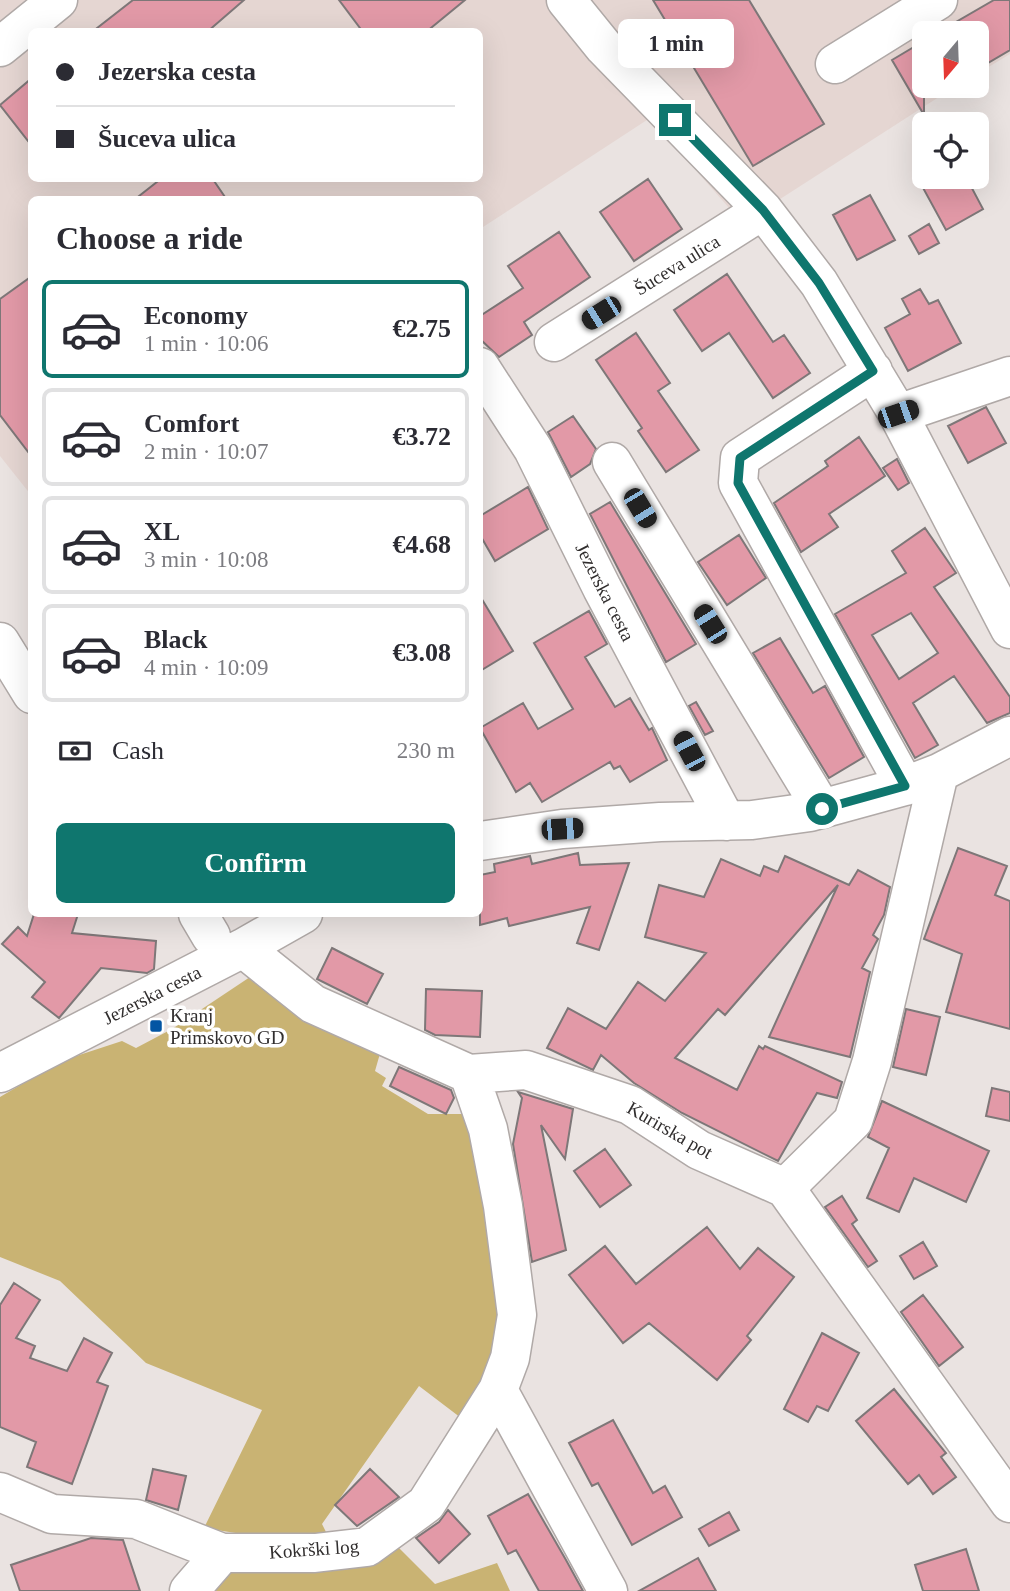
<!DOCTYPE html>
<html lang="en">
<head>
<meta charset="utf-8">
<style>
	:root { --surface:#fff; --page:#f7f7f7; --text:#2b2b33; --muted:#7c7c81; --line:#e1e1e2; --accent:#0f766e }
	body { margin:0; font-family:"Times New Roman",serif; background:var(--page); color:var(--text); height:100vh; display:flex; flex-direction:column; font-size:26px; white-space:nowrap }
	* { box-sizing:border-box; margin:0 }
	p { font-size:23px; color:var(--muted) }
	.icon { flex:none; width:38px; height:38px; fill:none; stroke:currentColor; stroke-width:2; stroke-linecap:round; stroke-linejoin:round }
	.map { position:relative; flex:1; overflow:hidden }
	.details { position:absolute; left:28px; top:196px; width:455px; height:721px; display:flex; flex-direction:column; background:var(--surface); border-radius:10px; box-shadow:0 7px 28px #0002 }
	.details>* { flex:none }
	.hud { position:absolute; left:28px; top:28px; width:455px; height:154px; border-radius:10px; box-shadow:0 7px 28px #0002; display:grid; align-content:center; height:154px; padding:0 28px; background:var(--surface) }
	.needle { width:46px; rotate:199deg }
	.buttons { position:absolute; left:912px; top:21px; display:grid; gap:14px }
	.buttons a { display:grid; place-items:center; width:77px; height:77px; border-radius:10px; background:var(--surface); box-shadow:0 7px 28px #0002; font-size:35px }
	.end { position:absolute; width:32px; height:32px; margin:-16px; border:9px solid #0f766e; background:#fff; box-shadow:0 0 0 4px #fff }
	.from { border-radius:50% }
	.bubble { position:absolute; height:49px; border-radius:10px; background:var(--surface); box-shadow:0 7px 28px #0002; font-size:23px; font-weight:700; line-height:49px; text-align:center }
	.car { position:absolute; width:21px; height:42px; margin:-21px -10px; border-radius:9px; box-shadow:0 0 5px 2px #0007; background:linear-gradient(#222 24%,#8ab4d8 0 40%,#222 0 76%,#8ab4d8 0 86%,#222 0) }
	.hud b { display:flex; align-items:center; gap:24px; height:66px; font-size:26px }
	.hud b+b { border-top:2px solid var(--line) }
	.hud i { width:18px; height:18px; background:var(--text) }
	ul { padding:0; list-style:none }
	li { display:flex; align-items:center; gap:21px; height:98px; margin:0 14px 10px; padding:0 14px; border:4px solid var(--line); border-radius:10px }
	li div { flex:1 }
	li b { display:block; font-size:26px }
	li em { font-style:normal; font-weight:700 }
	li.current { border-color:var(--accent) }
	li>.icon { width:63px; height:63px; stroke-width:1.5 }
	h2 { padding:0 28px; font-size:32px; line-height:84px }
	.pay { display:flex; align-items:center; gap:18px; height:77px; padding:0 28px; font-size:26px }
	.pay p { margin-inline-start:auto }
	.primary-button { display:flex; gap:14px; margin-top:auto; padding:14px 28px }
	.primary-button a { flex:1; height:80px; border-radius:10px; background:var(--accent); color:#fff; font-size:28px; font-weight:700; line-height:80px; text-align:center }
	.map>svg:first-child { display:block }
	.built { fill:#e5d6d2; fill-rule:evenodd }
	.green { fill:#c9b373 }
	.building { fill:#e299a7; stroke:#7e7778; stroke-width:2; fill-rule:evenodd }
	.lines { fill:none; stroke-linecap:round; stroke-linejoin:round }
	.minor-casing { stroke:#b0a9a7; stroke-width:41 }
	.minor { stroke:#fff; stroke-width:38 }
	.route { stroke:#0f766e; stroke-width:9 }
	.poi-dot { fill:#0355a3; stroke:#fff; stroke-width:2.5 }
	.labels { text-anchor:middle; dominant-baseline:central; stroke-width:7; stroke-linejoin:round; paint-order:stroke }
	.street-label { font-size:19px; fill:#312e2e; stroke:#fff }
	.poi-label { font-size:19px; fill:#312e2e; stroke:#fff; text-anchor:start }
</style>
</head>
<body>
<div class="map">
<svg width="1010" height="1591" viewBox="0 0 1010 1591">
	<rect width="100%" height="100%" fill="#eae3e1"/>
	<path class="built" d="M0 0H1010V54L977 74 976 33H924V86H956L763 210 744 225 650 118 480 229V200H32L31 495 0 456ZM32 32H480V178H32Z"/>
	<path class="green" d="M259 971 381 1050 375 1071 386 1078 382 1086 428 1114H478L509 1314 469 1424 419 1386 322 1524 326 1532 319 1546 204 1528 262 1410 146 1363 60 1281 0 1257V1097L61 1061 122 1041 136 1048 172 1029Z
		M397 1546 435 1584 497 1563 510 1591H205L240 1567Z"/>
	<path class="building" d="M133 0H244L207 32H92Z
		M339 0H465L426 32H363Z
		M653 0H749L824 124 753 166Z
		M994 0H1010V50L976 70V33H937Z
		M924 41V115L892 60Z
		M32 78V146L0 105Z
		M940 177H966L983 209 946 230 922 186Z
		M162 178H212L227 200H134Z
		M648 179 682 229 634 261 600 212Z
		M870 195 895 240 857 260 833 215Z
		M929 224 939 243 919 254 909 236Z
		M559 232 590 277 524 322 532 335 499 357 480 339V316L523 288 508 266Z
		M727 274 773 342 784 335 810 373 773 398 729 333 702 351 674 310Z
		M32 276V457L0 415V299Z
		M920 289 929 304 938 300 961 343 908 371 885 328 910 314 902 299Z
		M636 333 670 383 658 391 699 450 666 472 638 431 642 428 596 360Z
		M986 407 1006 443 968 463 948 426Z
		M573 416 596 449 590 464 571 477 548 432Z
		M859 437 885 476 829 514 838 527 801 552 774 503 828 466 825 461Z
		M897 459 909 483 898 490 883 468Z
		M528 487 548 529 495 561 480 535V516Z
		M610 502 696 644 666 662 590 514Z
		M925 528 956 573 934 587 1010 697V713L987 723 954 676 913 703 938 745 915 758 835 614 906 573 892 551ZM911 613 938 653 899 679 872 635Z
		M739 535 766 578 727 605 698 562Z
		M480 596 513 651 480 671Z
		M589 611 607 644 585 657 615 707 630 698 649 730 652 728 667 760 630 782 620 766 614 769 610 762 542 802 530 783 516 792 480 728 523 703 538 729 573 709 534 643Z
		M780 638 813 693 825 686 864 757 829 778 753 653Z
		M696 702 713 731 705 735 689 706Z
		M958 848 1007 866 995 895 1010 901V1029L946 1012 962 954 924 939Z
		M578 853 580 865 629 863 599 950 577 943 590 907 509 926 507 918 480 925V875L495 872 494 864 530 856 532 864Z
		M785 856 849 885 858 870 890 887 884 915 873 935 878 939 862 968 870 972 850 1057 769 1037 838 885 725 1015 718 1009 675 1058 737 1090 759 1046 763 1049 765 1046 842 1082 837 1098 817 1093 778 1161 682 1113 634 1083 601 1055 593 1070 547 1048 568 1008 606 1029 638 982 665 1001 706 953 645 937 659 885 704 897 721 859 760 876 764 866 778 872Z
		M34 914H78L72 933 156 941 154 969 147 973 101 968 59 1018 32 997 45 982 2 944 18 927 27 936Z
		M332 948 383 974 367 1004 317 979Z
		M426 989 482 991 480 1037 435 1035 425 1030Z
		M906 1009 940 1017 926 1075 893 1067Z
		M399 1067 451 1090 454 1098 446 1114 390 1086Z
		M992 1088 1010 1092V1121L986 1116Z
		M518 1092 573 1109 565 1159 541 1125 566 1250 532 1262 513 1144 522 1098Z
		M882 1101 989 1151 966 1202 914 1178 899 1212 867 1198 889 1148 868 1137Z
		M605 1149 631 1185 600 1207 574 1171Z
		M842 1196 857 1220 852 1224 877 1261 868 1267 825 1207Z
		M707 1227 740 1269 758 1248 794 1277 747 1336 751 1340 717 1380 649 1323 623 1343 569 1275 605 1246 636 1284Z
		M923 1242 937 1266 914 1279 900 1256Z
		M14 1283 40 1300 16 1338 35 1346 30 1358 67 1371 84 1338 112 1353 97 1382 108 1386 72 1484 27 1467 36 1442 0 1427V1305Z
		M923 1295 963 1347 939 1366 901 1312Z
		M822 1333 859 1353 828 1411 817 1406 808 1422 784 1409Z
		M894 1389 946 1453 941 1457 956 1477 933 1494 919 1475 908 1484 856 1421Z
		M613 1420 653 1493 665 1486 682 1517 632 1545 598 1483 592 1486 569 1443Z
		M153 1469 186 1476 178 1510 146 1500Z
		M370 1469 399 1497 357 1526 335 1505Z
		M528 1494 566 1560 583 1591H539L516 1550 508 1554 488 1516Z
		M448 1510 470 1534 439 1563 416 1538 439 1522Z
		M729 1512 739 1530 709 1546 699 1529Z
		M91 1538 123 1540 140 1591H20L11 1565Z
		M966 1549 979 1591H923L915 1565Z
		M698 1558 716 1591H639Z"/>
	<g class="lines">
		<defs>
			<path id="minor" d="M566 0 604 47 763 210 819 283 898 414 1010 629
				M0 47 58 0
				M835 64 938 0
				M554 342 763 210
				M480 367 533 449 602 588 726 821
				M873 371 740 458 738 483 905 786
				M898 414 1010 376
				M612 462 822 809
				M0 642 32 694
				M480 841 562 829 660 822 752 820 810 812 905 786 939 773 1010 736
				M198 914 211 936
				M243 948 313 1004 469 1074 526 1070 630 1105 699 1150 785 1188 1010 1503
				M0 1073 243 948 303 914
				M469 1074 488 1129 503 1206 517 1315 510 1358 498 1390 608 1591
				M785 1188 853 1121 872 1061 939 773
				M0 1492 52 1514 136 1519 222 1553
				M189 1591 222 1553H315L367 1547 426 1504 498 1390"/>
		</defs>
		<use href="#minor" class="minor-casing"/>
		<use href="#minor" class="minor"/>
	</g>
	<g class="lines">
		<path class="route" d="M675 120 763 210 819 283 873 371 740 458 738 483 905 786 822 809"/>
	</g>
	<rect class="poi-dot" x="149" y="1019" width="14" height="14" rx="3.5"/>
	<g class="labels">
		<g class="street-label">
			<text transform="translate(677 265) rotate(-32)">Šuceva ulica</text>
			<text transform="translate(605 592) rotate(63)">Jezerska cesta</text>
			<text transform="translate(152 995) rotate(-27)">Jezerska cesta</text>
			<text transform="translate(670 1130) rotate(30)">Kurirska pot</text>
			<text transform="translate(314 1549) rotate(-4)">Kokrški log</text>
		</g>
		<g class="poi-label">
			<text x="170" y="1015">Kranj<tspan x="170" dy="22">Primskovo GD</tspan></text>
		</g>
	</g>
</svg>
<div class="buttons">
<a><svg class="needle" viewBox="-14 -14 28 28"><path d="M0-13l5 13h-10z" fill="#e53935"/><path d="M0 13l5-13h-10z" fill="#7c7c81"/></svg></a>
<a><svg class="icon" aria-label="locate" viewBox="0 0 24 24"><circle cx="12" cy="12" r="6"/><path d="M12 2v4M12 18v4M2 12h4M18 12h4"/></svg></a>
</div>
<i class="end from" style="left:822px;top:809px"></i>
<i class="end" style="left:675px;top:120px"></i>
<div class="bubble" style="left:618px;top:19px;width:116px">1 min</div>
<i class="car" style="left:601px;top:313px;rotate:238deg"></i>
<i class="car" style="left:898px;top:414px;rotate:71deg"></i>
<i class="car" style="left:640px;top:508px;rotate:149deg"></i>
<i class="car" style="left:710px;top:624px;rotate:328deg"></i>
<i class="car" style="left:689px;top:751px;rotate:332deg"></i>
<i class="car" style="left:562px;top:829px;rotate:86deg"></i>
<div class="hud">
<b><i class="from"></i>Jezerska cesta</b>
<b><i></i>Šuceva ulica</b>
</div>
<section class="details">
<h2>Choose a ride</h2>
<ul>
<li class="current"><svg class="icon" aria-label="car" viewBox="0 0 24 24"><path d="M5 17H2v-5l4-1 3-4h7l3 4 3 1v5h-3M9 17h6M6 11h13"/><circle cx="7" cy="17" r="2"/><circle cx="17" cy="17" r="2"/></svg><div><b>Economy</b><p>1 min · 10:06</p></div><em>€2.75</em></li>
<li><svg class="icon" aria-label="car" viewBox="0 0 24 24"><path d="M5 17H2v-5l4-1 3-4h7l3 4 3 1v5h-3M9 17h6M6 11h13"/><circle cx="7" cy="17" r="2"/><circle cx="17" cy="17" r="2"/></svg><div><b>Comfort</b><p>2 min · 10:07</p></div><em>€3.72</em></li>
<li><svg class="icon" aria-label="car" viewBox="0 0 24 24"><path d="M5 17H2v-5l4-1 3-4h7l3 4 3 1v5h-3M9 17h6M6 11h13"/><circle cx="7" cy="17" r="2"/><circle cx="17" cy="17" r="2"/></svg><div><b>XL</b><p>3 min · 10:08</p></div><em>€4.68</em></li>
<li><svg class="icon" aria-label="car" viewBox="0 0 24 24"><path d="M5 17H2v-5l4-1 3-4h7l3 4 3 1v5h-3M9 17h6M6 11h13"/><circle cx="7" cy="17" r="2"/><circle cx="17" cy="17" r="2"/></svg><div><b>Black</b><p>4 min · 10:09</p></div><em>€3.08</em></li>
</ul>
<div class="pay"><svg class="icon" aria-label="cash" viewBox="0 0 24 24"><path d="M3 7h18v10H3z"/><circle cx="12" cy="12" r="2"/></svg>Cash<p>230 m</p></div>
<div class="primary-button"><a>Confirm</a></div>
</section>
</div>
</body>
</html>
